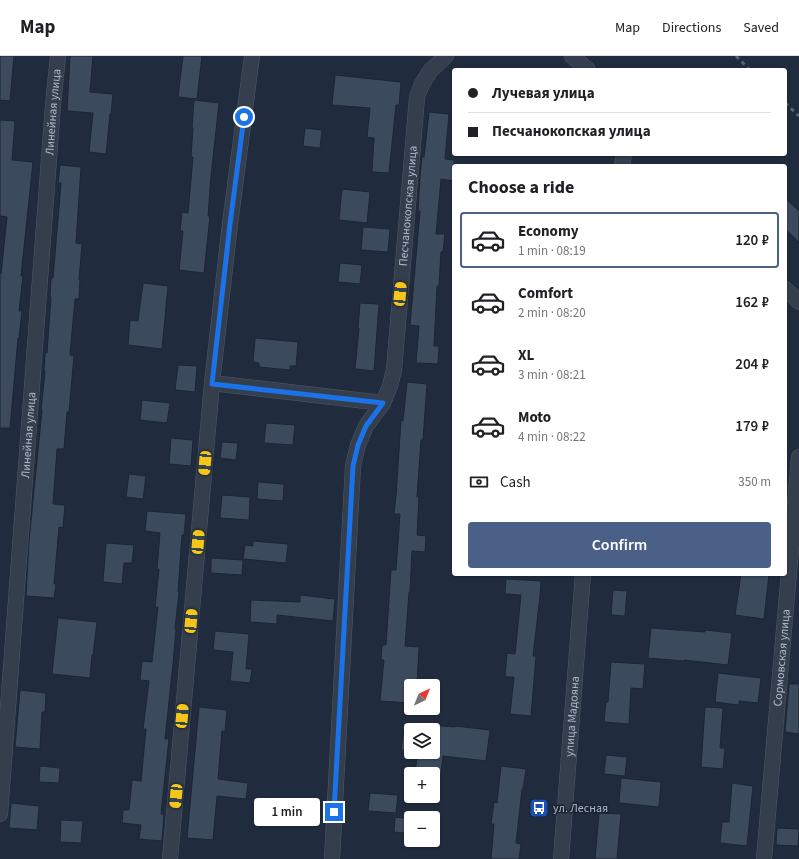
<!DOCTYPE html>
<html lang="en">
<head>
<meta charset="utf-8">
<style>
	:root { --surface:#fff; --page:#f2f2f2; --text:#202124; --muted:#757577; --line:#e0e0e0; --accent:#4b6087 }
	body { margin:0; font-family:"Source Sans 3",sans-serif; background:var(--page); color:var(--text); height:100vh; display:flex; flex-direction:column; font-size:15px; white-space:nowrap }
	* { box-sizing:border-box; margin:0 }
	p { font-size:13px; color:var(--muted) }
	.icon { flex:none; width:22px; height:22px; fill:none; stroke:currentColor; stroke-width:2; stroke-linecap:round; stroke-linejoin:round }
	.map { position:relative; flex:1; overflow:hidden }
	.side { position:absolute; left:452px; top:108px; width:335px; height:412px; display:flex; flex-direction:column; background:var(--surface); border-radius:4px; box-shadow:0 1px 3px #0004 }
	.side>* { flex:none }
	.top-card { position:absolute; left:452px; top:12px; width:335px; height:88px; border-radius:4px; box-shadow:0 1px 3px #0004; display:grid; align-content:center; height:88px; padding:0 16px; background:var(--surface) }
	.needle { width:26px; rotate:43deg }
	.buttons { position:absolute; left:404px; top:623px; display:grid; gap:8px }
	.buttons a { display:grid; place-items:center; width:36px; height:36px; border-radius:4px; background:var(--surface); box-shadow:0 1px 3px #0004; font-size:20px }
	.end { position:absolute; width:18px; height:18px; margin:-9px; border:5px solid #1a73e8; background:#fff; box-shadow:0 0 0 2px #fff }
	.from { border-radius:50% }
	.bubble { position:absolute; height:28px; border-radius:4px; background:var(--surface); box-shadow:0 1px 3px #0004; font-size:13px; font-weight:600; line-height:28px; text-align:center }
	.car { position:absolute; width:12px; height:24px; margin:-12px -6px; border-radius:5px; box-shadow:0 0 3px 1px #0007; background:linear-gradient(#f5c518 24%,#345 0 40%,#f5c518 0 76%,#345 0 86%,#f5c518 0) }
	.top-card b { display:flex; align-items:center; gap:14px; height:38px; font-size:15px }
	.top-card b+b { border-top:1px solid var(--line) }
	.top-card i { width:10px; height:10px; background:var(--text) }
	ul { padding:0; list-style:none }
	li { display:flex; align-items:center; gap:12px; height:56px; margin:0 8px 6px; padding:0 8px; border:2px solid transparent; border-radius:4px }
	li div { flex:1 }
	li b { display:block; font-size:15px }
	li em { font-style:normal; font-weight:600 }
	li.current { border-color:var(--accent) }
	li>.icon { width:36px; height:36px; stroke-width:1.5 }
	h2 { padding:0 16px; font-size:18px; line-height:48px }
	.pay { display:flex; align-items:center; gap:10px; height:44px; padding:0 16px; font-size:15px }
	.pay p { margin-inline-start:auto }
	.primary-button { display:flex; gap:8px; margin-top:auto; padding:8px 16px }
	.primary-button a { flex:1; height:46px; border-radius:4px; background:var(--accent); color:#fff; font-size:16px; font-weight:600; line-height:46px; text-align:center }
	header { display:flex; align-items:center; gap:24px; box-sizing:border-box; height:56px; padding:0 20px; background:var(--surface); border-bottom:1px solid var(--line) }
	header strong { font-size:19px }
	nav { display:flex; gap:22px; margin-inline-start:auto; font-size:14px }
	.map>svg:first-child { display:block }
	.building { fill:#3c4a5d; stroke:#1c2534; fill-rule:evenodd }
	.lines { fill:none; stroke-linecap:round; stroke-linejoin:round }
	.street-casing { stroke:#4f5968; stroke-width:16 }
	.street { stroke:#343e4d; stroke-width:15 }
	.rail { stroke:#566275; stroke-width:3; stroke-dasharray:4 4; stroke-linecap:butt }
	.route { stroke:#1a73e8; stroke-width:5 }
	.labels { text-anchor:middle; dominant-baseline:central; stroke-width:3; stroke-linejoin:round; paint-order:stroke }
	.street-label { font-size:12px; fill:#b0b9c9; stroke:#1a2332 }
	.poi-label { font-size:12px; fill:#b0b9c9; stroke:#1a2332; text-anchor:start }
</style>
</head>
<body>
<header>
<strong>Map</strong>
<nav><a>Map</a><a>Directions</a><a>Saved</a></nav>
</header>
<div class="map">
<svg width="799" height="803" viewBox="0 0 799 803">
	<rect width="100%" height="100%" fill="#202c3d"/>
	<path class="building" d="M0 0H14L10 45 0 44Z
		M70 0H93L90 36 113 38 111 58H110L106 98 89 96 93 57 67 55Z
		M183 0H202L197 43 178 41Z
		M335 19 401 26 399 49H396L389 117 372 116 374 82 367 81 370 52 332 49Z
		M194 44 219 47 211 120 208 160H210L204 217 179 214 183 175H180L182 156 188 157 193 101H191L193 72 192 71Z
		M429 56 449 58 445 103 454 104V125L441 123 436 178H445L443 196H441L439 230H437L434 290H439L438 308 416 307 419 270 410 269 420 155H418L420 121 422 101H424Z
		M0 64 15 65 12 104 33 106 21 220H23L19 255H22L19 283 18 282 10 372H0V217L1 218 7 161 0 160Z
		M305 72 322 74 320 92 303 90Z
		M60 109 81 111 76 187 82 188 79 224H80L79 243H75L70 299 74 300 69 356H67L64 393H57L53 448 65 449 63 472 59 471 54 528H56L54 542 26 540 29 485 42 354H41L45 315H44L45 297H47L51 241H50L51 222H53L61 127H58Z
		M342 133 370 136 367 167 339 164Z
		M785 142 799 155V186L785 173Z
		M363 171 390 173 388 196 361 194Z
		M340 207 362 209 360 228 338 226Z
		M143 227 168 230 162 293 128 289 130 264 138 265Z
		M360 247 379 248 374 315 355 313 359 272H358Z
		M255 282 298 286 296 310H290V314L259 311V307L253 306Z
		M178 309 197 310 195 336 175 334Z
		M407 326 427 328 423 384H421L417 441H419L417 479 426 480 425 496 412 495 410 536H409L405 590 419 591 417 630H411V647L380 645 384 604H381L382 589H386L391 514H396L400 458H394L396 440 401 364 403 365Z
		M142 344 170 347 167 367 140 364Z
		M266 367 295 369 293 389 264 387Z
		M171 382 193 384 191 410 169 408Z
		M222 386 238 387 236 404 220 402Z
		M129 418 146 420 143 443 126 441Z
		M258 426 284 428 283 445 257 443Z
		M222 439 250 441 249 464 220 462Z
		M147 455 186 458 184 479H182L178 536H179L175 573H176L173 608 165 683H169L161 758H164L162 785 139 783 141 769 122 767 123 754H129L132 724 141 725 146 673H143L149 625 140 624 142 605 152 606 158 551H155L159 513H157L160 477 145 475Z
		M253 485 288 488 286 507 243 503 245 489 253 490Z
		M106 487 134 489 132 507H124L122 528 103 526Z
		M211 502 243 504 242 519 211 517Z
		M741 518H769L764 563 735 559Z
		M506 523 541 525 540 540 533 600H536L531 660 510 658 514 621H505L507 597 515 598 521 539 505 538Z
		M613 534 627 535 625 560 611 559Z
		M300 539 335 543 333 565 277 559V568L250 566 251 544 300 546Z
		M58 562 97 566 93 599H92L90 622 52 618Z
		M651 572 705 576V574L732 577 728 609 684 604V605L648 602Z
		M215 575 249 578 246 613H252L250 627 230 625 233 596 213 594Z
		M611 606 645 608 643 633 631 632 629 668 604 666 606 646H608Z
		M718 617 761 622 758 647 739 645V649L715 646Z
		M789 628H799V678L785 676Z
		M20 634 46 637 45 656H42L40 693 15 691Z
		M199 651 227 654 225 675H222L218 723 248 727 246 743 217 740 213 784 187 782Z
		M705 651 723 652 720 692H725L723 713 701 711Z
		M406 667 455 671V670L490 674 486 705 443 700 441 718H415L417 701 404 700V694H401L404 672 406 673ZM411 674H433V696H411Z
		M606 699 627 701 625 720 604 718Z
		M40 710 60 712 59 727 39 726Z
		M501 710 526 713 523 733H522L516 787 521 788 519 803H491L494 768H491L494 746 497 747Z
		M621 722 661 726 659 751 619 747Z
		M732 727 753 730 747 790 720 787 722 766H729Z
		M370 737 398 739 396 757 368 755Z
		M265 742 298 744 296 766 264 764Z
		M11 747 39 750 37 774 9 772Z
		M599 757 621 758 617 803H595Z
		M395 761 411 763V778L394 776Z
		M61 764 83 765 81 787 60 786Z
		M777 772 799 773 798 790 776 789Z"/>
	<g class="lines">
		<defs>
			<g id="street">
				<path d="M572 0 588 14"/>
				<path d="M622 110 624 98"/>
				<path d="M785 233 799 246"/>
				<path d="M212 327 383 347"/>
				<path id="s1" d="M0 758 53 49 58 0"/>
				<path d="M170 803 212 327 230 168 252 0"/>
				<path id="s2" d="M332 803 353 410 358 389 366 370 383 347 390 330 394 314 417 41 422 28 430 15 446 0"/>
				<path id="s3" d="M561 803 583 518"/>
				<path id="s4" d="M764 803 799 401"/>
			</g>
		</defs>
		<use href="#street" class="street-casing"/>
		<use href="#street" class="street"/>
		<path class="rail" d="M736 0 750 14
			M785 47 799 60"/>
	</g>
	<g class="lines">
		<path class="route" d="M244 61 230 168 212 328 383 347 366 370 358 389 353 410 334 756"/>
	</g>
	<defs>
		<symbol id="bus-square" viewBox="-11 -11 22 22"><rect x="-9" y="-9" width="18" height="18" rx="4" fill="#1a4fb4" stroke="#1a2332"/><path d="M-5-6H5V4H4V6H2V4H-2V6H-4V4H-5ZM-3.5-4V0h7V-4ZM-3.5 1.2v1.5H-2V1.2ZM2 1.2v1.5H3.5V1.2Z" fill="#fff"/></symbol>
	</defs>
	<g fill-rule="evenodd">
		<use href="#bus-square" x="528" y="741" width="22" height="22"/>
	</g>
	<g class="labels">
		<g class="street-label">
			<text stroke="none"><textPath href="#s1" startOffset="704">Линейная улица</textPath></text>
			<text stroke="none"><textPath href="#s2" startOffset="664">Песчанокопская улица</textPath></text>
			<text stroke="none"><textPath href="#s1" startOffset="380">Линейная улица</textPath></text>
			<text stroke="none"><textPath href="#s4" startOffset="202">Сормовская улица</textPath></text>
			<text stroke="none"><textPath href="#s3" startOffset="143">улица Мадояна</textPath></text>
		</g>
		<g class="poi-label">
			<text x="553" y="752">ул. Лесная</text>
		</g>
	</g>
</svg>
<div class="buttons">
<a><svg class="needle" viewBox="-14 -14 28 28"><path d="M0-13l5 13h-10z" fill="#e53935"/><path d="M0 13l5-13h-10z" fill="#757577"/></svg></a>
<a><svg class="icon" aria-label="layers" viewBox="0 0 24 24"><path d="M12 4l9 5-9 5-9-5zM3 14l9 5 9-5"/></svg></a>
<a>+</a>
<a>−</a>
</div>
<i class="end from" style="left:244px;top:61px"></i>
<i class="end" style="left:334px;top:756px"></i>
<div class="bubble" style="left:254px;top:742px;width:66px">1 min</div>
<i class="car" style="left:400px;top:238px;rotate:5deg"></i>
<i class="car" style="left:205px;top:407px;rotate:185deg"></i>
<i class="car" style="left:198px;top:486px;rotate:5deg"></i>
<i class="car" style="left:191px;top:565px;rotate:5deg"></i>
<i class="car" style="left:182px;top:660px;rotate:5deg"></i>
<i class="car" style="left:176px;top:740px;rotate:185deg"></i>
<div class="top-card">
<b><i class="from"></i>Лучевая улица</b>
<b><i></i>Песчанокопская улица</b>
</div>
<section class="side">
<h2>Choose a ride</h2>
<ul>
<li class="current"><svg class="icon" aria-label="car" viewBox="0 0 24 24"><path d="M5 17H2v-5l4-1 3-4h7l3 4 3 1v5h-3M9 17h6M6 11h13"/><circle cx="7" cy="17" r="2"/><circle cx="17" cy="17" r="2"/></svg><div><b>Economy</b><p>1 min · 08:19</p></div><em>120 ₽</em></li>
<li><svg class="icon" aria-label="car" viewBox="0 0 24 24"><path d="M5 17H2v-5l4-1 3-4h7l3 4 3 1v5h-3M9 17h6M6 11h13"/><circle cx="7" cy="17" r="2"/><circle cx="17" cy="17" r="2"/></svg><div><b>Comfort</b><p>2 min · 08:20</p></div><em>162 ₽</em></li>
<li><svg class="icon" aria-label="car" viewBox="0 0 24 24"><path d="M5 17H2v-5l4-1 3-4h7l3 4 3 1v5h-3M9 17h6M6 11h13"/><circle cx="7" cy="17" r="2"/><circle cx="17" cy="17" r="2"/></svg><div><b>XL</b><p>3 min · 08:21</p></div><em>204 ₽</em></li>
<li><svg class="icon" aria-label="car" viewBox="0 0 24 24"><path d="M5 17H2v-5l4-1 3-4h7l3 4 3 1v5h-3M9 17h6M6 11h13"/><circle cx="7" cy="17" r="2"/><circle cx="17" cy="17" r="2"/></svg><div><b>Moto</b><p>4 min · 08:22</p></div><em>179 ₽</em></li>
</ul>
<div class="pay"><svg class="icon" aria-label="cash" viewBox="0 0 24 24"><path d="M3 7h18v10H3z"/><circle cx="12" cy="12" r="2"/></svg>Cash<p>350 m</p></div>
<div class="primary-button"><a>Confirm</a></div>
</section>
</div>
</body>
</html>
